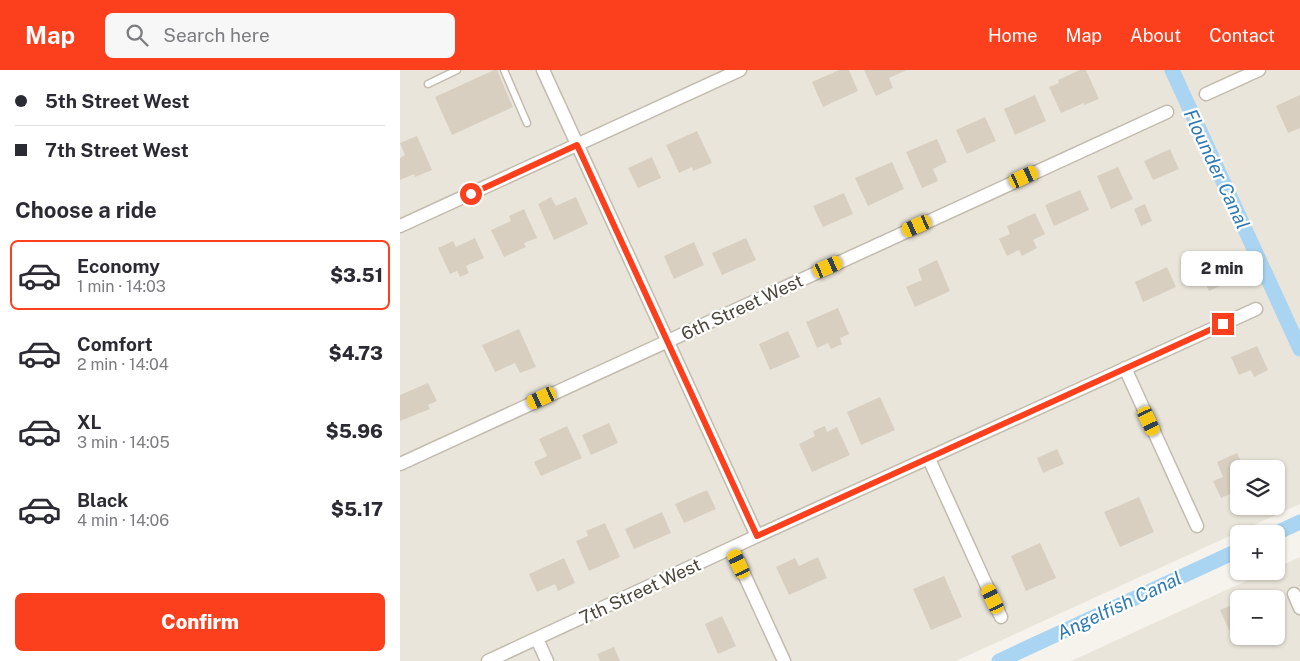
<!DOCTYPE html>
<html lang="en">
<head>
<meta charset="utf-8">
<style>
	:root { --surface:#fff; --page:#f7f7f7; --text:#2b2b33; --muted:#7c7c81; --line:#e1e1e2; --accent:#fc3f1d }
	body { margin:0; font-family:"Public Sans",sans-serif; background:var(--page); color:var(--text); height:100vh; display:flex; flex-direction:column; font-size:19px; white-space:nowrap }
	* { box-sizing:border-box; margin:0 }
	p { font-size:16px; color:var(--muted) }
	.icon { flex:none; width:28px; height:28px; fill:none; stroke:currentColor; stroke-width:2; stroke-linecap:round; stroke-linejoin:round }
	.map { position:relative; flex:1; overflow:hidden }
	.sheet { display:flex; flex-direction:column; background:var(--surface); width:400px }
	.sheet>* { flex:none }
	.hud { display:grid; align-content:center; height:110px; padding:0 15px; background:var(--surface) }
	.buttons { position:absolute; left:830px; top:390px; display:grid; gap:10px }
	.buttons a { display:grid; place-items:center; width:55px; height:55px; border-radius:8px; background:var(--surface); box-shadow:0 1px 4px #0004; font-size:25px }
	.end { position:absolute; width:22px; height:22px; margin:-11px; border:6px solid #fc3f1d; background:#fff; box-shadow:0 0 0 2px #fff }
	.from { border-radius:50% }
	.bubble { position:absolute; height:35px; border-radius:8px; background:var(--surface); box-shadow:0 1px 4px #0004; font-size:16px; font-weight:800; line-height:35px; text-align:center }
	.car { position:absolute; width:15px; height:30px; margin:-15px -8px; border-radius:6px; box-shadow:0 0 4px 1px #0007; background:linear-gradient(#f5c518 24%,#345 0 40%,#f5c518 0 76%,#345 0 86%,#f5c518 0) }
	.hud b { display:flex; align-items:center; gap:18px; height:48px; font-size:19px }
	.hud b+b { border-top:1px solid var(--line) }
	.hud i { width:12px; height:12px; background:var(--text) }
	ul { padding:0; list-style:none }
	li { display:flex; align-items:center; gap:15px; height:70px; margin:0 10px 8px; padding:0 5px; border:2px solid transparent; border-radius:8px }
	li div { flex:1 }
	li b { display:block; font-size:19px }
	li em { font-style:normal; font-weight:800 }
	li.current { border-color:var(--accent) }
	li>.icon { width:45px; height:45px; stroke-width:1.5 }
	h2 { padding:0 15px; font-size:22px; line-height:60px }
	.cta { display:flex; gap:10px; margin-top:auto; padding:10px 15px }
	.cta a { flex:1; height:58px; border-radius:8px; background:var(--accent); color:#fff; font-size:20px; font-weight:800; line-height:58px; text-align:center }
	header { display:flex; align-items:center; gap:30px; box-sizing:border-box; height:70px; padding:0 25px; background:var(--accent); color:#fff }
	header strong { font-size:24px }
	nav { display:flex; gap:28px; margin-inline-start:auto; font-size:18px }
	.search { width:350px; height:45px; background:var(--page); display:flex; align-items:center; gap:12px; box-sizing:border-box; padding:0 18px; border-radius:8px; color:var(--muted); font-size:19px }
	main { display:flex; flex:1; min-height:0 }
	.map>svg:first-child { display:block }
	.residential { fill:#eae5da; fill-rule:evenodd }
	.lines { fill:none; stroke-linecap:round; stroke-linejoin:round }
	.canal { stroke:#a9d4f2; stroke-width:15 }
	.building { fill:#d8cfc1 }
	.lane-casing { stroke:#c2bbae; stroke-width:9 }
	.street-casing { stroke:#c2bbae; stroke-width:15 }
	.lane { stroke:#fff; stroke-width:6 }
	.street { stroke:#fff; stroke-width:12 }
	.route { stroke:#fc3f1d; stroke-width:6 }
	.labels { text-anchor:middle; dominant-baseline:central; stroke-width:4.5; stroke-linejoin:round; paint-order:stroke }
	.street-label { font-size:18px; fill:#4b4439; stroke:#fff }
	.water-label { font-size:19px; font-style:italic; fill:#2e7ab2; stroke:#fff }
</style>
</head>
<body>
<header>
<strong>Map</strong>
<div class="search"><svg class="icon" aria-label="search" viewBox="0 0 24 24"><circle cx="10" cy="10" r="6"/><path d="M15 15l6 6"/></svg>Search here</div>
<nav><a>Home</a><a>Map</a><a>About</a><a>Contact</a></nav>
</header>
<main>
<section class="sheet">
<div class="hud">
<b><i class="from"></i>5th Street West</b>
<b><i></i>7th Street West</b>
</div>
<h2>Choose a ride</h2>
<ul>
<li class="current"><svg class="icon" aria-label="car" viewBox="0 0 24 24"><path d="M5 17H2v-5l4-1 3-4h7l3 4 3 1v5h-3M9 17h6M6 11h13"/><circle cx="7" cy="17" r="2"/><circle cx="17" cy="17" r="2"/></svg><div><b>Economy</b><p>1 min · 14:03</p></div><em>$3.51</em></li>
<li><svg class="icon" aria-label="car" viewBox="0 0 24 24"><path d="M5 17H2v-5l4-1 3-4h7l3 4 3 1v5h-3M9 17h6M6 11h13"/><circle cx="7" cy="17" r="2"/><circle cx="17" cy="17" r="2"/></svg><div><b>Comfort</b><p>2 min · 14:04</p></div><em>$4.73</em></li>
<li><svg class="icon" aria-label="car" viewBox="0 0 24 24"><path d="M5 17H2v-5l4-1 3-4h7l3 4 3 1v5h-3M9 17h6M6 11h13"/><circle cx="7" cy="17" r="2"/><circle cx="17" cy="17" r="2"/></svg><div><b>XL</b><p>3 min · 14:05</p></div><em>$5.96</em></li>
<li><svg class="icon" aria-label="car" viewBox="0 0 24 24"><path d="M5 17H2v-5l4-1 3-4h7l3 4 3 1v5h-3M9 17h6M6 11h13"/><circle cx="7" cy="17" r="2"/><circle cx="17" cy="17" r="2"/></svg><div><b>Black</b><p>4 min · 14:06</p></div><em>$5.17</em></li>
</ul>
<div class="cta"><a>Confirm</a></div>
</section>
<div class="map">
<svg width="900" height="591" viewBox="0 0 900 591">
	<rect width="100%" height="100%" fill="#f6f3ec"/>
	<path class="residential" d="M0 0H900V434L556 591H0ZM839 399H876V436H839Z
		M900 487V591H671L868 501H876V498ZM839 529H876V566H839Z"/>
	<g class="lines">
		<path class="canal" d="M772 0 900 279
			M874 464 900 452
			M599 591 839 480"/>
	</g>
	<path class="building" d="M94 0H97L113 37 52 65 35 27Z
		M439 0H449L458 21 423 37 412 12Z
		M464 0H507L489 8 493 18 476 26Z
		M680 0H686L699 29 684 35V33L661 43 649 17 659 13 658 10Z
		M635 25 646 51 615 65 604 39Z
		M900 25V58L888 63 876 36Z
		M585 47 596 71 567 84 556 60Z
		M297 61 312 93 293 101 292 97 279 103 266 75Z
		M17 66 32 100 15 107 14 104 0 110V88L5 85 0 73Z
		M537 69 547 92 533 99 538 111 522 118 506 82Z
		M770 79 779 99 753 110 744 91Z
		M252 87 261 108 238 118 228 98Z
		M492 92 504 119 468 136 455 108Z
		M718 97 733 129 711 139 697 106Z
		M680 120 689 140 654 156 645 135Z
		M444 123 453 144 423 157 413 136Z
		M151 127 156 136 176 127 188 154 154 170 138 134Z
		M745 134 752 151 741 156 734 139Z
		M124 139 137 168 124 173 126 177 104 187 91 160 111 151 109 146Z
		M635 143 645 164 633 170 637 178 622 186 619 180 607 186 599 169 610 164 607 156Z
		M75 168 84 188 66 196 69 203 60 207 57 201 50 204 38 178 53 171 56 177Z
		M346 168 356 190 322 205 312 183Z
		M294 172 304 195 274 209 264 186Z
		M537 190 550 221 515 237 506 217 522 210 518 199Z
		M825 191 834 210 809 221 800 201Z
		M767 197 776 217 743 232 735 212Z
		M438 238 449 264 440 268 442 274 431 279 428 273 417 278 406 252Z
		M119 259 136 297 120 303 115 293 95 302 82 275Z
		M388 261 400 287 370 300 359 274Z
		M857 276 868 300 854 307 851 300 839 305 831 287Z
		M28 313 37 331 28 335 30 339 0 351V325Z
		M480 327 495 360 461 375 447 342Z
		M209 353 218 373 191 385 182 365Z
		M167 356 182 388 141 406 134 392 147 386 139 369Z
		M425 356 427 362 437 357 450 385 412 402 399 374 415 366 413 361Z
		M657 379 664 394 643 403 637 388Z
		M837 383 844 399H839V420L821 428 813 411 823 407 817 392Z
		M307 420 316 439 284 453 275 434Z
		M739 427 754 462 720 477 704 442Z
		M262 442 271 463 234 479 225 459Z
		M205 453 220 487 189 501 176 471 188 466 186 461Z
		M640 473 656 508 626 521 611 486Z
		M418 487 427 508 389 525 376 497 395 488 399 496Z
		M164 488 175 513 158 521 155 514 137 522 129 504Z
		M544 506 562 547 531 560 513 519Z
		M839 532V566H851L835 573 820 540Z
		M322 546 336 576 318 584 305 554Z
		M214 577 220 591H200L197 584Z"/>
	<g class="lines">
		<defs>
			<path id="lane" d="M104 0 127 53
				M28 14 57 0"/>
			<path id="street" d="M143 0 357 466
				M806 24 859 0
				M0 156 340 0
				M725 298 797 456
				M529 389 601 547
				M0 394 767 42
				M332 478 384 591
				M894 524 900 538
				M137 569 147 591
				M88 591 357 466 856 239"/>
		</defs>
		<use href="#lane" class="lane-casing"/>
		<use href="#street" class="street-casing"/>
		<use href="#lane" class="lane"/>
		<use href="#street" class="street"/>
	</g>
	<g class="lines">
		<path class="route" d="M71 124 177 75 357 466 823 254"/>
	</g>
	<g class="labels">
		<g class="street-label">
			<text transform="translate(342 237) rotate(-25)">6th Street West</text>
			<text transform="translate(240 521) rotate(-25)">7th Street West</text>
		</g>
		<g class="water-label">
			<text transform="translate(817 99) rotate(65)">Flounder Canal</text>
			<text transform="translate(719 535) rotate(-25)">Angelfish Canal</text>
		</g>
	</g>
</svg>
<div class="buttons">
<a><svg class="icon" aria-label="layers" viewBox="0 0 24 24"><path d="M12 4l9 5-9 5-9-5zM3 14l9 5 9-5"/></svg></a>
<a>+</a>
<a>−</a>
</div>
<i class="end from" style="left:71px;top:124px"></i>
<i class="end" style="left:823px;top:254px"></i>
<div class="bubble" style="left:781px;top:181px;width:82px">2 min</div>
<i class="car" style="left:624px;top:107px;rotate:65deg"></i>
<i class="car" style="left:517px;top:156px;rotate:246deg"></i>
<i class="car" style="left:428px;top:197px;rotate:66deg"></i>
<i class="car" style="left:142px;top:328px;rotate:245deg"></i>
<i class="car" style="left:749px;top:351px;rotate:155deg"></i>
<i class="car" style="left:339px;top:494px;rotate:335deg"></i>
<i class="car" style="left:593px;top:529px;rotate:335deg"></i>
</div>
</main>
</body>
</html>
